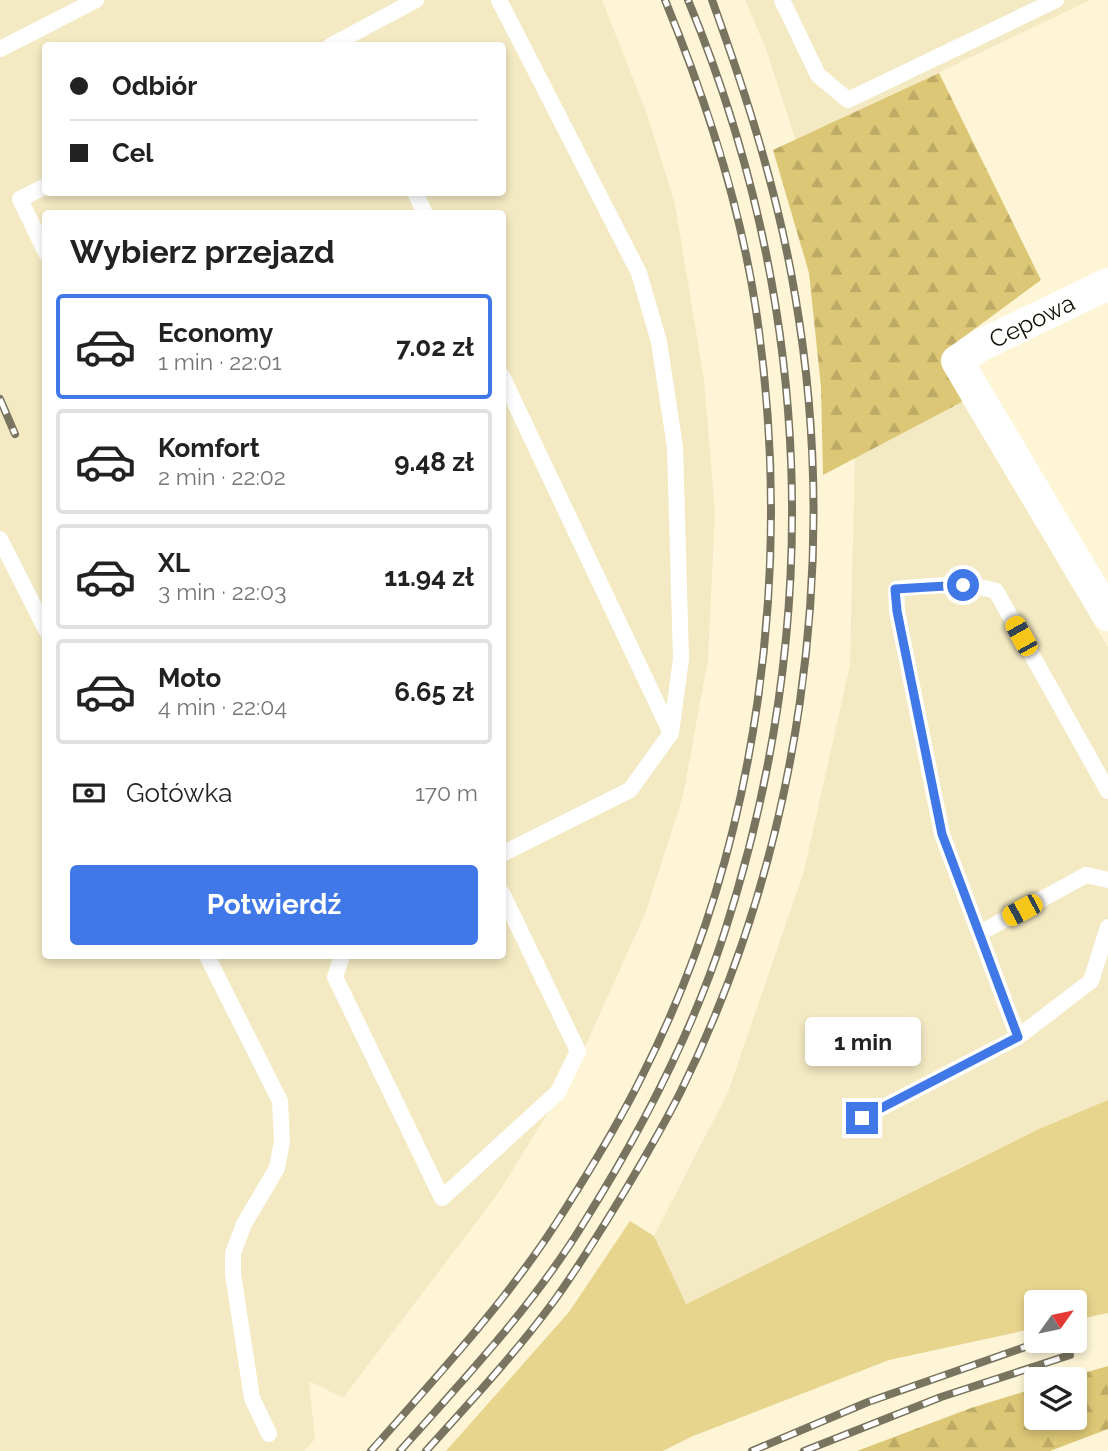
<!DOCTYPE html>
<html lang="pl">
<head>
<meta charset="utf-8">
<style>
	:root { --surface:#fff; --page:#f6f6f6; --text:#222; --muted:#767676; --line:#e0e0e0; --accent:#4078e8 }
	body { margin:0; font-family:Raleway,sans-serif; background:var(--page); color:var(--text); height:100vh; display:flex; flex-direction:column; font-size:26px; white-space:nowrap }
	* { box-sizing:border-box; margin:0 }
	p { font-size:23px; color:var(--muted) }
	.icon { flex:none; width:38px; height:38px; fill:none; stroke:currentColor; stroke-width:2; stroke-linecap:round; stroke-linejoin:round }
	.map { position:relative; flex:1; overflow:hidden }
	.drawer { position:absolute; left:42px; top:210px; width:464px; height:749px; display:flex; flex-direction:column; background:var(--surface); border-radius:7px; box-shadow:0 4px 10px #0003 }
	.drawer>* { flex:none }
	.top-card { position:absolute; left:42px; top:42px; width:464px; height:154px; border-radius:7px; box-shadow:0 4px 10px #0003; display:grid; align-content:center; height:154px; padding:0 28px; background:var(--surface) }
	.needle { width:46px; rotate:57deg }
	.buttons { position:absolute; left:1024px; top:1290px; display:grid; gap:14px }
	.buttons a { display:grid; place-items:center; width:63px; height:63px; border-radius:7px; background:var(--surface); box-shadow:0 4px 10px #0003; font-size:35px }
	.end { position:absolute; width:32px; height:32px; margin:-16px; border:9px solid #4078e8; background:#fff; box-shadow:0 0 0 4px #fff }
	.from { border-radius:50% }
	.bubble { position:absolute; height:49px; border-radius:7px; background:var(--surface); box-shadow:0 4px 10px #0003; font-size:23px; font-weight:700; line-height:49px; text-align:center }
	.car { position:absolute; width:21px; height:42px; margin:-21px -10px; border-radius:9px; box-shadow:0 0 5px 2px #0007; background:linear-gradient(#f5c518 24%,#345 0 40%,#f5c518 0 76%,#345 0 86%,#f5c518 0) }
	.top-card b { display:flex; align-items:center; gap:24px; height:66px; font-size:26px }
	.top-card b+b { border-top:2px solid var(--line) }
	.top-card i { width:18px; height:18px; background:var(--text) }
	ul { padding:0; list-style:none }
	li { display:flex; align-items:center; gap:21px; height:105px; margin:0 14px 10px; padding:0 14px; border:4px solid var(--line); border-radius:7px }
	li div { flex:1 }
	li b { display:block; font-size:26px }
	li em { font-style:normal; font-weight:700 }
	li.active { border-color:var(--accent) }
	li>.icon { width:63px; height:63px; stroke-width:1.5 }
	h2 { padding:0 28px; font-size:32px; line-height:84px }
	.pay { display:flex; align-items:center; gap:18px; height:77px; padding:0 28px; font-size:26px }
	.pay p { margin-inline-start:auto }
	.action { display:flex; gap:14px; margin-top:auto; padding:14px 28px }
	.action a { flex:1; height:80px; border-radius:7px; background:var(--accent); color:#fff; font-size:28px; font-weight:700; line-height:80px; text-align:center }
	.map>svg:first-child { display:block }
	.built { fill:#f3eac3; fill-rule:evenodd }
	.green { fill:#e7d48d }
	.forest { fill:url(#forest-firs) }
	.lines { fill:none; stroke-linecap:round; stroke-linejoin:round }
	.service { stroke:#fff; stroke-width:16 }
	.minor { stroke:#fff; stroke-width:32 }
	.rail-casing { stroke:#797460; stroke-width:8 }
	.rail { stroke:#fff; stroke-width:5; stroke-dasharray:16; stroke-linecap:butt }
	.route { stroke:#4078e8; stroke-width:9 }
	.labels { text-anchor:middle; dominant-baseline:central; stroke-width:5; stroke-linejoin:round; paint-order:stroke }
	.street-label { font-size:24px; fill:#151207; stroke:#fff }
</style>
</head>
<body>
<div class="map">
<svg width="1108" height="1451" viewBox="0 0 1108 1451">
	<defs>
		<pattern id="forest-firs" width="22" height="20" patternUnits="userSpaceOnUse" patternTransform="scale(1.75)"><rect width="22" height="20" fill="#dcc776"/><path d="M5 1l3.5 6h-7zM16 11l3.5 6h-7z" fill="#bcaa65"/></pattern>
	</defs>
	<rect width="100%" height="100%" fill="#fdf5d6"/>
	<path class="built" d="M0 0H602L647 114 675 204 704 379 715 512 708 659 683 796 645 914 575 1069 499 1192 343 1398 309 1381 315 1439 304 1451H0ZM46 46H502V192H46ZM46 214H502V956H46Z
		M745 0H1090L796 141 766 49Z
		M962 402 1108 647V1100L1039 1129 685 1304 654 1236 728 1092 804 871 850 665 855 458Z"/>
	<path class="green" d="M1108 1100V1313L1075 1320 1074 1302H1036V1328L889 1360 693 1436 663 1451H446L569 1312 630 1221 654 1236 686 1304 1039 1129Z"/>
	<path class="forest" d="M939 73 1041 280 958 341 950 360 962 402 823 475 821 387 809 273 773 150Z
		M1108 1366V1429L1050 1451H857L971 1408 1036 1388V1418H1074V1379H1064Z"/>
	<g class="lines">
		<path class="service" d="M499 0 639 273 659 342 675 447 681 659 671 733 630 790 502 854
			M782 0 818 75 848 100 1056 0
			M330 46 416 0
			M0 49 96 0
			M46 186 20 199 46 253
			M415 192 425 214
			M502 376 671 733
			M0 539 46 630
			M980 933 1086 875 1108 880
			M207 956 280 1101 282 1142 277 1168 244 1224 233 1253V1274L252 1398 269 1434
			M342 956 335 977 442 1198 558 1092 578 1051 502 893
			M1018 1037 942 834 897 611 896 589C930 586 963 581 996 591L1108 791
			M862 1118 1018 1037 1091 981 1108 927"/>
		<path class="minor" d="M1108 284 981 345 957 361 1108 615"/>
		<defs>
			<path id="rail" d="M0 399 15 434
				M371 1451C439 1374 509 1299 564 1211 592 1167 620 1121 643 1074 760 843 794 565 756 310 740 203 706 100 665 0
				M400 1451C465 1378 532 1307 583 1224 640 1133 691 1036 724 934 825 622 814 303 688 0
				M426 1451C470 1402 515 1354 554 1301 580 1265 603 1227 626 1189 645 1157 664 1125 680 1093 800 850 841 562 795 295 778 193 747 97 712 0
				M752 1451 868 1402 1045 1340
				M804 1451 941 1397 1070 1355"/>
		</defs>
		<use href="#rail" class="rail-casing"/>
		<use href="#rail" class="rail"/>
	</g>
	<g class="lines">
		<path class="route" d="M862 1118 1018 1037 942 834 897 611 895 589 963 585"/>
	</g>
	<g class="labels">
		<g class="street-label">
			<text transform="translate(1032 321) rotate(-26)">Cepowa</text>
		</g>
	</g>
</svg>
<div class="buttons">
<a><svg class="needle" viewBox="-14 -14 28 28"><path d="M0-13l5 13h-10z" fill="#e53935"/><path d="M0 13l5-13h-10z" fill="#767676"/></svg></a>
<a><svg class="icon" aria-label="layers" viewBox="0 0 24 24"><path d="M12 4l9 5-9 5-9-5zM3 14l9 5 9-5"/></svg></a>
</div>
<i class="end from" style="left:963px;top:585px"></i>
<i class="end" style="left:862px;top:1118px"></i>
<div class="bubble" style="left:805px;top:1017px;width:116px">1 min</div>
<i class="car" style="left:1021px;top:636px;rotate:331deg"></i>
<i class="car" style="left:1022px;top:910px;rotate:242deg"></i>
<div class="top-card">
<b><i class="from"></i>Odbiór</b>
<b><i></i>Cel</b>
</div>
<section class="drawer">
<h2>Wybierz przejazd</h2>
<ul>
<li class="active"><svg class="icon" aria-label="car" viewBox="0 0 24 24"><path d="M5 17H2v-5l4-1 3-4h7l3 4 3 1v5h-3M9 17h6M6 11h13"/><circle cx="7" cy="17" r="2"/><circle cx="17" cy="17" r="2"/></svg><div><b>Economy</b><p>1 min · 22:01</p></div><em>7.02 zł</em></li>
<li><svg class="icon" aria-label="car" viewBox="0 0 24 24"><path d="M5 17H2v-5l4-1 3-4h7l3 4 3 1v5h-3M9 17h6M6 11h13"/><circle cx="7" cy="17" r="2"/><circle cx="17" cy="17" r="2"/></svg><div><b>Komfort</b><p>2 min · 22:02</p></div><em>9.48 zł</em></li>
<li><svg class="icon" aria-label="car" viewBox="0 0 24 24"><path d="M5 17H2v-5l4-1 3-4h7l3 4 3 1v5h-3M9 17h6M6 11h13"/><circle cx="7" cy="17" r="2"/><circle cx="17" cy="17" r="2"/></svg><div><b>XL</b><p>3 min · 22:03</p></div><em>11.94 zł</em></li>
<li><svg class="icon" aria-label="car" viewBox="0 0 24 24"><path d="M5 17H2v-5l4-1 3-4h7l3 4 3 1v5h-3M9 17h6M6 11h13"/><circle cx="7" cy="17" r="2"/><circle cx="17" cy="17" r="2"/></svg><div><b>Moto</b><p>4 min · 22:04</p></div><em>6.65 zł</em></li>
</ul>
<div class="pay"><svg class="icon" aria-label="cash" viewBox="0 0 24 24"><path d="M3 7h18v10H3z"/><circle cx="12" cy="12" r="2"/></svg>Gotówka<p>170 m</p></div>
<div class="action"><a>Potwierdź</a></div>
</section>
</div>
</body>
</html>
